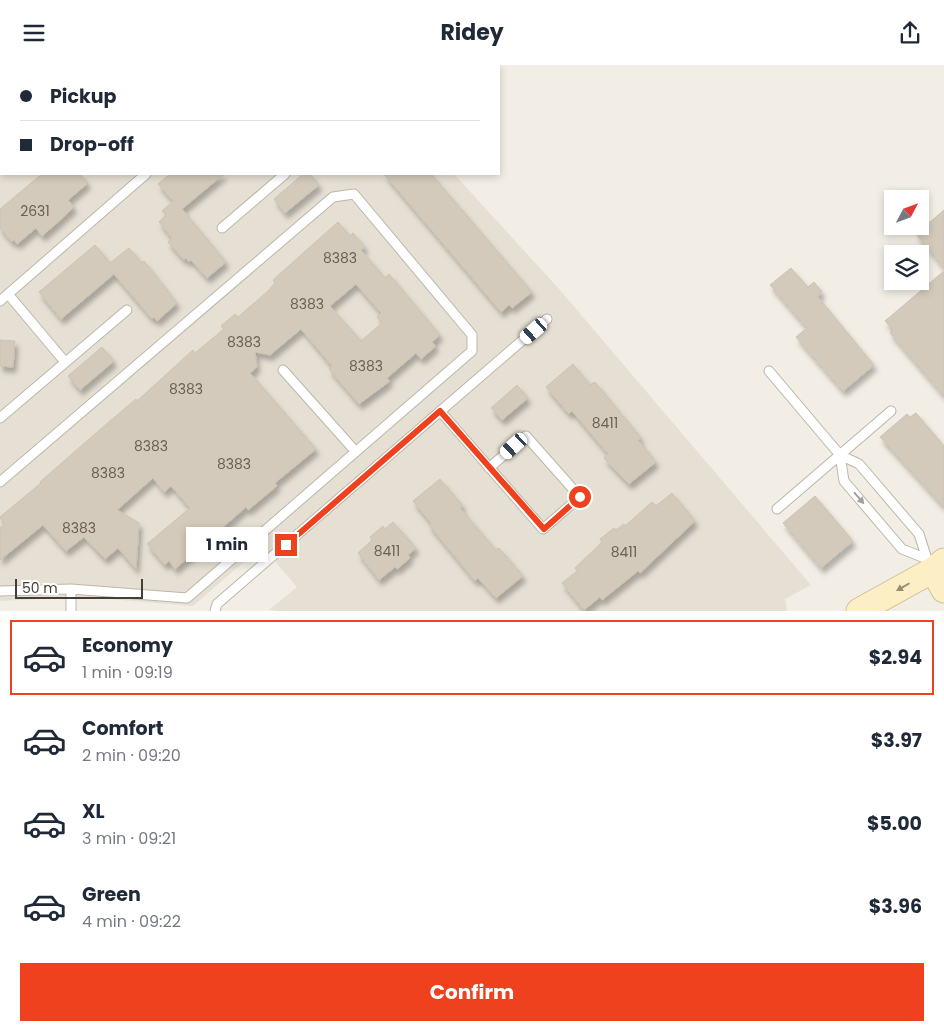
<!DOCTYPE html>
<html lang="en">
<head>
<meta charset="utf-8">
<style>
	:root { --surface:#fff; --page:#f2f2f3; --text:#1f2937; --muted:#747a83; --line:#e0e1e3; --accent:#f0411f }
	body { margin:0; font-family:Poppins,sans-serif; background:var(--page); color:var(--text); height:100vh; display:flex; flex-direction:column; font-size:19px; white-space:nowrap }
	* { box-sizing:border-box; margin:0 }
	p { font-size:16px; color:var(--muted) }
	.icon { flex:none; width:28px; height:28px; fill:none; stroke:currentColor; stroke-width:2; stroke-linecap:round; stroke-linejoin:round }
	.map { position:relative; height:546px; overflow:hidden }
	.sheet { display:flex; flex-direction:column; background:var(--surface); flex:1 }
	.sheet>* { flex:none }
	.hud { position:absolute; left:0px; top:0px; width:500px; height:110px; box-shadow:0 2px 8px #0003; display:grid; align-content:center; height:110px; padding:0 20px; background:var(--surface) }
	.needle { width:32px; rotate:49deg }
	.buttons { position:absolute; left:884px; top:125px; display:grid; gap:10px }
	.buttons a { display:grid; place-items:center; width:45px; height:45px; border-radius:0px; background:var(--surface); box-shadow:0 2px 8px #0003; font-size:25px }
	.scale { position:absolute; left:15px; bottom:12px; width:128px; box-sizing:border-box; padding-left:5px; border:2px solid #443e35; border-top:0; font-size:14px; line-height:18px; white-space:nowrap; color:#443e35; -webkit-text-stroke:4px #fff; paint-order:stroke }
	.end { position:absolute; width:22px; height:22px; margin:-11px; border:6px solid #f0411f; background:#fff; box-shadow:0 0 0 2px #fff }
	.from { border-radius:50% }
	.bubble { position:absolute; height:35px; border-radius:0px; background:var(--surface); box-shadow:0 2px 8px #0003; font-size:16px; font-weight:700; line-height:35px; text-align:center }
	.car { position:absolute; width:15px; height:30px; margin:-15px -8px; border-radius:6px; box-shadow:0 0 4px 1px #0007; background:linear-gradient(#fff 24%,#345 0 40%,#fff 0 76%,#345 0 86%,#fff 0) }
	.hud b { display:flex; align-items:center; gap:18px; height:48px; font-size:19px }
	.hud b+b { border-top:1px solid var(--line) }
	.hud i { width:12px; height:12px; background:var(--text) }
	ul { padding:9px 0 0; list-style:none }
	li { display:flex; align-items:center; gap:15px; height:75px; margin:0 10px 8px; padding:0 10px; border:2px solid transparent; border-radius:0px }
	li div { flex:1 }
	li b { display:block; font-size:19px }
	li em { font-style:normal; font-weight:700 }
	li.active { border-color:var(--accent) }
	li>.icon { width:45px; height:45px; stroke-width:1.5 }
	.button { display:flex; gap:10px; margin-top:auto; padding:10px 20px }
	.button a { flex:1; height:58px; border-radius:0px; background:var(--accent); color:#fff; font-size:20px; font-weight:700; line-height:58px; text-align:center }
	header { display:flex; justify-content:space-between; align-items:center; height:65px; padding:0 20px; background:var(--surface); font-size:22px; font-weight:700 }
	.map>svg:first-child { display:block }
	.residential { fill:#e6e0d4 }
	.building { fill:#d3cabb; stroke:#cdc2af; fill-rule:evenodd; filter:url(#shadow) }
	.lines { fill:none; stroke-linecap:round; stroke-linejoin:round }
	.lane-casing { stroke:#bdb6a9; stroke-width:11 }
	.secondary-casing { stroke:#d0c297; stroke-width:27 }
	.lane { stroke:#fff; stroke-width:9 }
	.secondary { stroke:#fcefc5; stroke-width:25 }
	.oneway { fill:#a29e9a }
	.oneway2 { fill:#978e76 }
	.route { stroke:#f0411f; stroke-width:6 }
	.labels { text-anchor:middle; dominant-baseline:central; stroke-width:5; stroke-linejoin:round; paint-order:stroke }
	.number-label { font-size:14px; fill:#686156 }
</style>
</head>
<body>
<header><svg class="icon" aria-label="menu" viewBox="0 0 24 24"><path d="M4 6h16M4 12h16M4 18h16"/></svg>Ridey<svg class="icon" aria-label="share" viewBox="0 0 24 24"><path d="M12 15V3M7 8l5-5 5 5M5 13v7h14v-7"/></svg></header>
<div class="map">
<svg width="944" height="546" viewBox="0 0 944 546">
	<defs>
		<filter id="shadow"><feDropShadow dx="3" dy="5.5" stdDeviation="2.5" flood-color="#0004"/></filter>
	</defs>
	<rect width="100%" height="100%" fill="#f2eee5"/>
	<path class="residential" d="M0 0H372L1 1V109H454L560 225 811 520 785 534 787 546H277L269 545 297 522 262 481 193 541 84 532 0 536Z"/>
	<path class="building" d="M42 109H80L88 118 68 135 74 142 57 158 42 171 36 163 17 179 14 175 12 177 0 163V144Z
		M170 109H224L182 144 226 197 207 213 191 195 189 197 186 193 184 195 168 177 172 173 159 157 166 150 162 146 173 136 158 119Z
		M303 109H310L319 120 285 148 274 134Z
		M384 109H431L532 227 512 243 509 240 501 247Z
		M944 145V203L916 169Z
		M338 157 350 171 353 168 365 182 361 185 385 213 389 209 440 270 432 277 436 281 421 294 416 288 387 313 390 316 359 339 329 304 332 301 301 264 270 290 255 287 257 302 250 308 316 384 275 418 277 421 248 445 246 442 175 504 169 496 165 500 147 479 190 443 171 421 164 427 153 413 117 445 139 458 136 504 118 483 105 494 84 472 66 486 43 460 0 495V463L4 460 0 452 41 418 40 417 96 368 136 334 137 336 193 285 195 288 224 264 221 261 235 249 238 252 268 226 275 218 273 215ZM356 219 381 248 377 252 382 258 361 276 330 241Z
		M95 180 110 198 129 183 142 198 144 196 177 238 157 256 154 252 152 254 114 209 61 254 39 227Z
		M791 203 808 222 814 217 822 227 818 232 874 300 843 326 796 272 807 263 770 220Z
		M944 206V331L890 268 893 265 885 256Z
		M0 275 15 276 13 302 0 301Z
		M102 282 114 296 80 325 68 311Z
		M573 299 590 320 595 317 641 373 638 375 656 397 629 419 604 393 608 389 572 346 569 349 546 322Z
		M517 320 528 333 502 355 491 343Z
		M916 348 944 381V442L880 372 907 349 910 352Z
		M440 414 463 441 460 443 496 485 499 483 523 511 496 533 478 513 475 516 429 460 431 458 413 436Z
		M672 428 695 456 640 508 638 506 602 535 600 532 584 545 562 518 577 506 575 503 602 477 600 474 614 463 616 465 624 459 625 461 652 437 656 441Z
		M815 431 853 476 821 503 783 458Z
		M393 457 416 483 408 490 410 493 397 504 395 502 379 515 358 488 372 475 370 472 383 461 385 464Z"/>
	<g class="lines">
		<defs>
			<path id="lane" d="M187 0 188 1
				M222 163 285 109
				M8 229 65 297
				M0 236 146 109
				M283 305 356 387
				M769 306 840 390 859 399 919 469 927 494 933 504
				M440 346 543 464 580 432 526 371 489 403
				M0 353 127 245
				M840 390 844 416 902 484 927 494
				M0 417 333 132 354 129 472 270V286L187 533 71 524 0 526
				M777 444 891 346
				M71 546V524
				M215 546 217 539 547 254"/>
			<path id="secondary" d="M408 1 410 0
				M933 505 944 525
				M859 546 933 505 944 496"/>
		</defs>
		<use href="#lane" class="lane-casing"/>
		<use href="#secondary" class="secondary-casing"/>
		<use href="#lane" class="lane"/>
		<use href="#secondary" class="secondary"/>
	</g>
	<defs><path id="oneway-solid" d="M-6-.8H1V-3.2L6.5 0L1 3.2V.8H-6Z" transform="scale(1.25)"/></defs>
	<use class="oneway" href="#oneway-solid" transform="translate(859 433) rotate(49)"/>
	<use class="oneway2" href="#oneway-solid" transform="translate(903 522) rotate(150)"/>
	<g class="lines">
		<path class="route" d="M286 480 440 346 544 464 580 432"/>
	</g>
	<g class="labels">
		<g class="number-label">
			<text x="35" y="146">2631</text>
			<text x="340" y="193">8383</text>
			<text x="307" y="239">8383</text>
			<text x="244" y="277">8383</text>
			<text x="366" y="301">8383</text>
			<text x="186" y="324">8383</text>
			<text x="605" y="358">8411</text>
			<text x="151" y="381">8383</text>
			<text x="234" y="399">8383</text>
			<text x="108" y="408">8383</text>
			<text x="79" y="463">8383</text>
			<text x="387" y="486">8411</text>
			<text x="624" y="487">8411</text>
		</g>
	</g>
</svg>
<div class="buttons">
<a><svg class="needle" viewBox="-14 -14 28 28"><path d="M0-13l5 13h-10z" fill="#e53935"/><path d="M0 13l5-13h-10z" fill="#747a83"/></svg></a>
<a><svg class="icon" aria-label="layers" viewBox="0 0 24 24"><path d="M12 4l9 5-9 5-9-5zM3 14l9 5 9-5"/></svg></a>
</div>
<div class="scale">50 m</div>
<i class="end from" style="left:580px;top:432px"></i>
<i class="end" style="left:286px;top:480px"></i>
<div class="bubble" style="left:186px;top:462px;width:82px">1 min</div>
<i class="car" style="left:534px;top:266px;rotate:229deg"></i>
<i class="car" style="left:514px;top:381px;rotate:228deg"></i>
<div class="hud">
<b><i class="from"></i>Pickup</b>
<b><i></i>Drop-off</b>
</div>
</div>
<section class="sheet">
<ul>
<li class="active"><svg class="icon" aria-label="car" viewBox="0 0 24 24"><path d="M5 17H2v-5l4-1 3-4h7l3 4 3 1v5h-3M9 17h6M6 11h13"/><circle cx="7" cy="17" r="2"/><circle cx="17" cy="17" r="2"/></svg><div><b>Economy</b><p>1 min · 09:19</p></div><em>$2.94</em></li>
<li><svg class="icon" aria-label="car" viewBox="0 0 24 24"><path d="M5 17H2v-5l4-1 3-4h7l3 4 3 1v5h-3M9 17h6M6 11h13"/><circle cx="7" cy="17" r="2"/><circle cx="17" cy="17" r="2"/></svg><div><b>Comfort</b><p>2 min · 09:20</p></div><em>$3.97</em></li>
<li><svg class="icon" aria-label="car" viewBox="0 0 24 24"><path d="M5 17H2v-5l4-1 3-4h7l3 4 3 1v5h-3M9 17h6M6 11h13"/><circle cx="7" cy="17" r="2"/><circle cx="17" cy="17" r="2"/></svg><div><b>XL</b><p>3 min · 09:21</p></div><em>$5.00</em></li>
<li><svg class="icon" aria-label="car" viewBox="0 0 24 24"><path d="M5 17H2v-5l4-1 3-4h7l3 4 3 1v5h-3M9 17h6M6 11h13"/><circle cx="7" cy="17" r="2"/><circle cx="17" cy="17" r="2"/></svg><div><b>Green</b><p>4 min · 09:22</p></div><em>$3.96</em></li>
</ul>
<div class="button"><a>Confirm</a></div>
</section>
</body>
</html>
